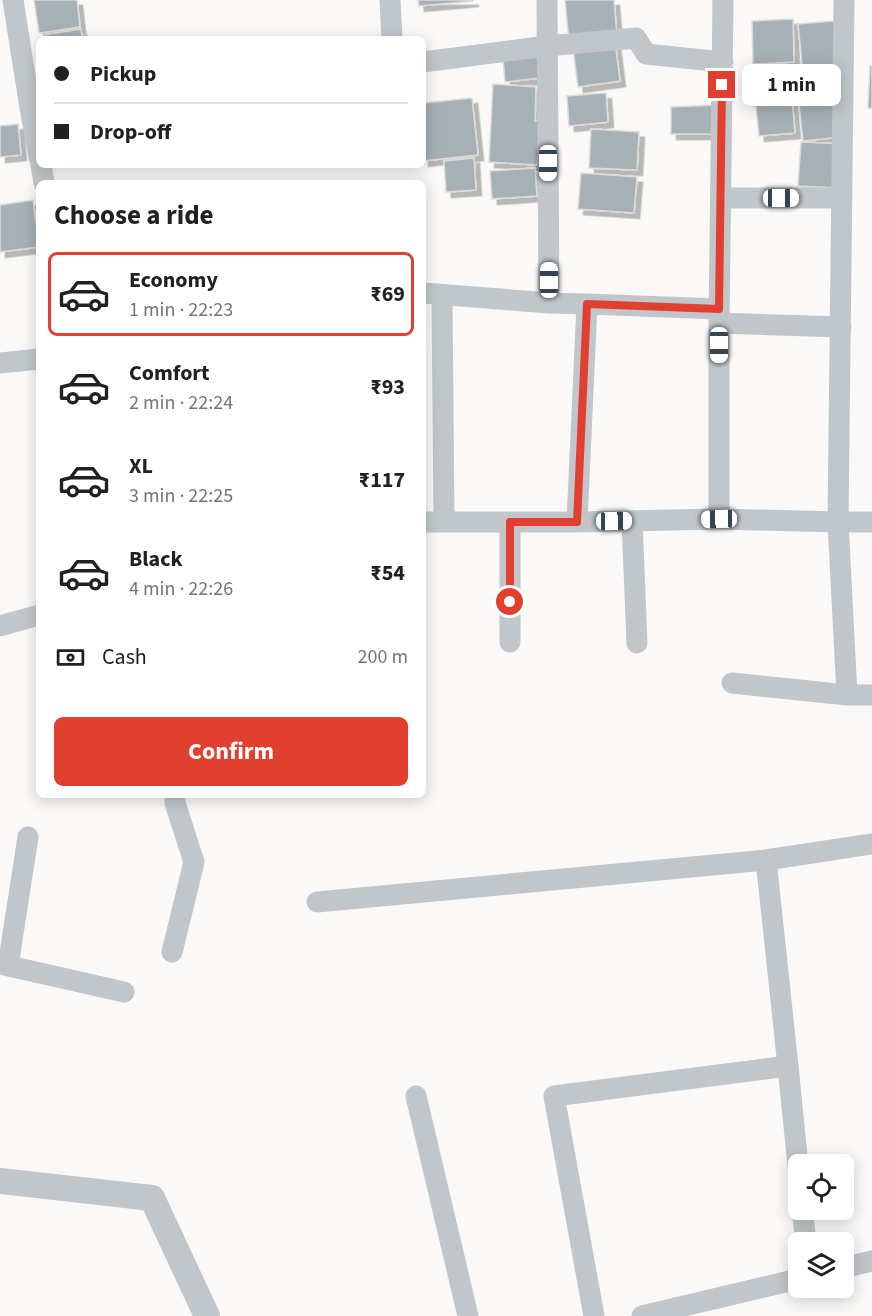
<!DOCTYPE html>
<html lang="en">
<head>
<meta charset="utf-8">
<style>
	:root { --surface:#fff; --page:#f2f2f2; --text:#202124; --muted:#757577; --line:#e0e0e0; --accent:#e13f30 }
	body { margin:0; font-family:"Source Sans 3",sans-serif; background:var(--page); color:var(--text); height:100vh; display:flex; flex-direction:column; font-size:22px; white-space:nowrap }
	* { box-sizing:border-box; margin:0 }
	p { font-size:20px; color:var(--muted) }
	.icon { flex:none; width:33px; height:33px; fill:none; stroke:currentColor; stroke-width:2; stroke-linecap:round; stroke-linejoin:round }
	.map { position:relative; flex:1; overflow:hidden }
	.drawer { position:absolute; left:36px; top:180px; width:390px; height:618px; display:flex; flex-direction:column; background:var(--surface); border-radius:9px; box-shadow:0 3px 15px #0003 }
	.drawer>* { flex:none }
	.banner { position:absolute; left:36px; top:36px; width:390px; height:132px; border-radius:9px; box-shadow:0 3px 15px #0003; display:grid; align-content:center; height:132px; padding:0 18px; background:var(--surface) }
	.tools { position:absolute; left:788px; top:1154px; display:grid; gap:12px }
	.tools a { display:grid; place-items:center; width:66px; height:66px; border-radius:9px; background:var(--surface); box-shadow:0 3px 15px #0003; font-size:30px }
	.end { position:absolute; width:27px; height:27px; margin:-14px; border:8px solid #e13f30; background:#fff; box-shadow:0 0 0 3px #fff }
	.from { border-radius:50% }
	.bubble { position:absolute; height:42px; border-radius:9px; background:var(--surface); box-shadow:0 3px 15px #0003; font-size:20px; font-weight:700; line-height:42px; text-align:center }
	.car { position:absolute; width:18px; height:36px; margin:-18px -9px; border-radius:8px; box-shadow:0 0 4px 2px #0007; background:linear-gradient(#fff 24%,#345 0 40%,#fff 0 76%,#345 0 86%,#fff 0) }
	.banner b { display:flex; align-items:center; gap:21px; height:57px; font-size:22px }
	.banner b+b { border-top:2px solid var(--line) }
	.banner i { width:15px; height:15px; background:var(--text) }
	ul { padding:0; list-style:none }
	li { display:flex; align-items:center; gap:18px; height:84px; margin:0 12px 9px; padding:0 6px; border:3px solid transparent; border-radius:9px }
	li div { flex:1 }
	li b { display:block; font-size:22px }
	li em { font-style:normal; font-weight:700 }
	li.current { border-color:var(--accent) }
	li>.icon { width:54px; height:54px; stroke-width:1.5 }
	h2 { padding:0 18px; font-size:27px; line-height:72px }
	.pay { display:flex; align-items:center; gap:15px; height:66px; padding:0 18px; font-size:22px }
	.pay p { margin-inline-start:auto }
	.primary-button { display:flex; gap:12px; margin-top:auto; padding:12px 18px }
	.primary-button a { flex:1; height:69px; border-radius:9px; background:var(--accent); color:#fff; font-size:24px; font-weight:700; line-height:69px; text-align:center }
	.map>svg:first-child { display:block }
	.building { fill:#a5b1b5; stroke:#dbdbda; stroke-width:1.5; filter:url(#shadow) }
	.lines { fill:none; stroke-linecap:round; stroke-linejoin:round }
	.minor { stroke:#c0c6c9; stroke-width:21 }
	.tertiary { stroke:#c0c6c9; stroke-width:26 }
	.route { stroke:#e13f30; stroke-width:8 }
</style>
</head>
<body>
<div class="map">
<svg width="872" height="1316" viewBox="0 0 872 1316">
	<defs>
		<filter id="shadow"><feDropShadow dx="5.5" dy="5.5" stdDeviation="0" flood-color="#0004"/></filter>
	</defs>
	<rect width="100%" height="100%" fill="#faf9f7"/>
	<path class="building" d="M34 0H77L80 27 39 33Z
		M418 0H473V1L419 6Z
		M565 0H614L617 37 569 41Z
		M793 19 794 62 753 64 752 21Z
		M834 21 841 99 806 102 798 24Z
		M81 29 82 39H44L43 35Z
		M615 42 620 81 578 87 573 48Z
		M537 54 540 78 505 82 503 58Z
		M789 65 795 133 759 136 756 106H752L749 68Z
		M870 66H872V108H868Z
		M493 84 536 87 535 121H540L537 165 489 162Z
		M606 93 608 122 569 126 567 96Z
		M472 98 478 155 423 161V103Z
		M837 101 841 137 803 141 799 105Z
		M716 105 717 134H671V107Z
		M18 124 21 155 0 157V126Z
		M591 129 639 132 637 170 589 168Z
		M801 142 842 144 840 188 798 186Z
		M474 158 476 190 446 192 444 161Z
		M535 168 537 196 492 199 490 171Z
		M581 173 637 177 634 213 578 209Z
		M33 200 39 247 0 252V205Z"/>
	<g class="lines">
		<path class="minor" d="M13 0 30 108 39 157
			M390 0 392 39
			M547 0 549 303
			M723 0 719 323 841 327
			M844 0 838 522H872
			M423 62 547 46 636 38 646 54 723 62
			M41 165 44 183
			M721 198H842
			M423 293 549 303 587 304
			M442 295 444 522
			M719 323V519
			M0 363 39 359
			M632 521 637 643
			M423 522H577L719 519 838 522 847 695H872
			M510 522V642
			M577 522 587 304 719 309
			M0 626 39 615
			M732 683 847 695
			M317 902 766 860
			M172 952 194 862 175 803V795
			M0 964 124 992
			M8 966 28 837
			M788 1066 798 1166
			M416 1096 468 1316
			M802 1209 806 1242
			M843 1268 872 1261
			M594 1316 554 1096 788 1066 766 860 872 844
			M642 1316 798 1279"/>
		<path class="tertiary" d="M0 1181 152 1198 207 1316"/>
	</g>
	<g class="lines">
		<path class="route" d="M510 602V522H577L587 304 719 309 722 85"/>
	</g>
</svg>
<div class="tools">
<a><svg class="icon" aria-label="locate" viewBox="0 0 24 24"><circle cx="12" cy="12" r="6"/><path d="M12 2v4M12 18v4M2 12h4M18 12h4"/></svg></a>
<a><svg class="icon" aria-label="layers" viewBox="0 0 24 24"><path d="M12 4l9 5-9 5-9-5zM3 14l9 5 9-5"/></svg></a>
</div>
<i class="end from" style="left:510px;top:602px"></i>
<i class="end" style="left:722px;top:85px"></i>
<div class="bubble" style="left:742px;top:64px;width:99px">1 min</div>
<i class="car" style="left:548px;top:163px;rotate:180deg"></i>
<i class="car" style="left:781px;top:198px;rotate:90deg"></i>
<i class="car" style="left:549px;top:280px;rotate:0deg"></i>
<i class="car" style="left:719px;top:345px;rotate:180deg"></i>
<i class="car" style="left:719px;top:519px;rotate:269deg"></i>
<i class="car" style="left:614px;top:521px;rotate:89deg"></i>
<div class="banner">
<b><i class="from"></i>Pickup</b>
<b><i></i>Drop-off</b>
</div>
<section class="drawer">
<h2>Choose a ride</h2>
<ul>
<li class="current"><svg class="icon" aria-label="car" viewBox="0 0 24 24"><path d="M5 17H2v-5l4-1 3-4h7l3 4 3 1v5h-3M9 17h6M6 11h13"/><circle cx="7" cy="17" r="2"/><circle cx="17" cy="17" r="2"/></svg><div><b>Economy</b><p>1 min · 22:23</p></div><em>₹69</em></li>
<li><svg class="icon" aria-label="car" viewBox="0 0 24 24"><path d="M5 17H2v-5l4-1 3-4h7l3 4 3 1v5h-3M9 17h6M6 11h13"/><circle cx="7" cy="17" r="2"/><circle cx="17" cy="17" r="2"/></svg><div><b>Comfort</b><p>2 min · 22:24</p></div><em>₹93</em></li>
<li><svg class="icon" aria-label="car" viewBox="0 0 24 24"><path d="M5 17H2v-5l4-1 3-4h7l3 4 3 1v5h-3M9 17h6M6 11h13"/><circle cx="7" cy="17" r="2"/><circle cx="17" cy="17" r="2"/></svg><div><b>XL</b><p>3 min · 22:25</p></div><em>₹117</em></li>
<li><svg class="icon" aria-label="car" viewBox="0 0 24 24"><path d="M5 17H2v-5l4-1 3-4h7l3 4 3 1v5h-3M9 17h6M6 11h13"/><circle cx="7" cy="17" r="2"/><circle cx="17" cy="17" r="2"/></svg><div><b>Black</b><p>4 min · 22:26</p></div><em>₹54</em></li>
</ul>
<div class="pay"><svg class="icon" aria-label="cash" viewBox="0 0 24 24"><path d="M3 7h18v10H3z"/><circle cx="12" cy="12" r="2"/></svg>Cash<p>200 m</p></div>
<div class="primary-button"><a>Confirm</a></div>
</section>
</div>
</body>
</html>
